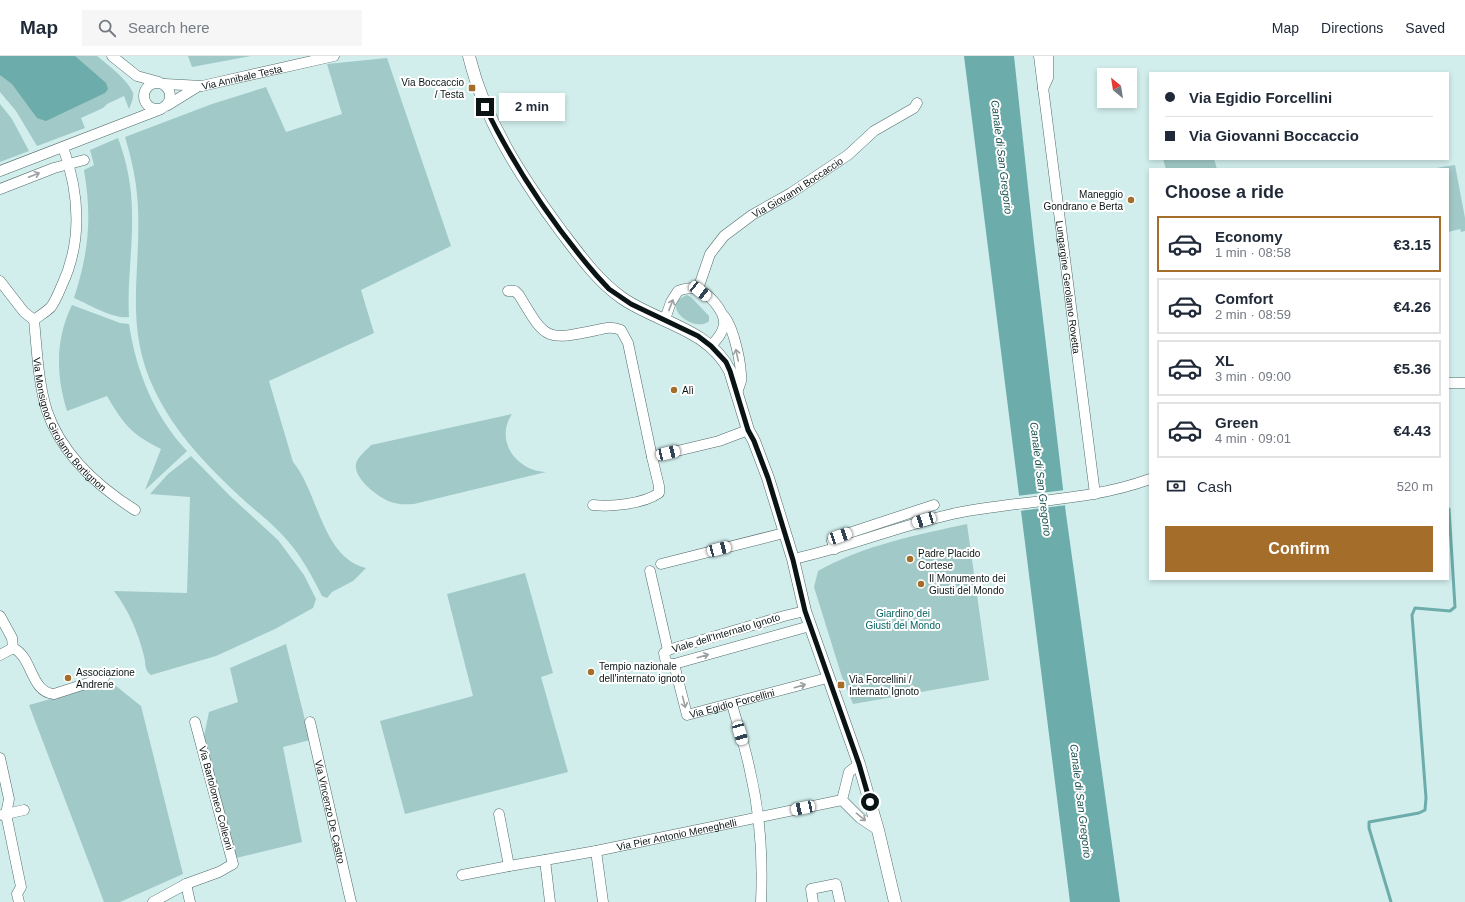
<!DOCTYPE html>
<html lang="en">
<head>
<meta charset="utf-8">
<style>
	:root { --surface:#fff; --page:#f6f6f7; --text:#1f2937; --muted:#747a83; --line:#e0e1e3; --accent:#a56d2a }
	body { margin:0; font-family:Helvetica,sans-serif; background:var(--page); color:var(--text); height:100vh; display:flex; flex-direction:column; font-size:15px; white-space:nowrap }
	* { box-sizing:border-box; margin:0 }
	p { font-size:13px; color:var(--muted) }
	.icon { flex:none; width:22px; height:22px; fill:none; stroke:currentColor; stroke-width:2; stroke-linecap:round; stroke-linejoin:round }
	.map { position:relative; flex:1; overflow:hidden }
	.drawer { position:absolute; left:1149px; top:112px; width:300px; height:412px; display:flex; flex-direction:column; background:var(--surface); border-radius:0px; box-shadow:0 2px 6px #0003 }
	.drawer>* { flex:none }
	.top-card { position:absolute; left:1149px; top:16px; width:300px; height:88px; border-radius:0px; box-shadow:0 2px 6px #0003; display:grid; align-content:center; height:88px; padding:0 16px; background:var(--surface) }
	.needle { width:26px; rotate:330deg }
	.buttons { position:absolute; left:1097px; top:12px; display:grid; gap:8px }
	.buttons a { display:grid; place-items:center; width:40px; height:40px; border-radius:0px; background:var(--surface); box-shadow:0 2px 6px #0003; font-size:20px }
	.end { position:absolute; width:18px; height:18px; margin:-9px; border:5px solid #0a1414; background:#fff; box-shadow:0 0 0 2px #fff }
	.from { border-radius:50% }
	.bubble { position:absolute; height:28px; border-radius:0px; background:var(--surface); box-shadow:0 2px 6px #0003; font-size:13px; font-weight:800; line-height:28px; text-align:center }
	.car { position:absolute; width:12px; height:24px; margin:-12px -6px; border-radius:5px; box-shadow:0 0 3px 1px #0007; background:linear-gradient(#fff 24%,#345 0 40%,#fff 0 76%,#345 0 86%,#fff 0) }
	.top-card b { display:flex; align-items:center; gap:14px; height:38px; font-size:15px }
	.top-card b+b { border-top:1px solid var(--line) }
	.top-card i { width:10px; height:10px; background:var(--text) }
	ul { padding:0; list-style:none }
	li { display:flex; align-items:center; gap:12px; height:56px; margin:0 8px 6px; padding:0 8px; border:2px solid var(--line); border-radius:0px }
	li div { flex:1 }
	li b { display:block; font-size:15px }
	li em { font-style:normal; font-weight:800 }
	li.active { border-color:var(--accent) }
	li>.icon { width:36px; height:36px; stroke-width:1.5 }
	h2 { padding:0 16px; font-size:18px; line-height:48px }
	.pay { display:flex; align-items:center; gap:10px; height:44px; padding:0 16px; font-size:15px }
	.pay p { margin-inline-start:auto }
	.primary-button { display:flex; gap:8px; margin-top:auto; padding:8px 16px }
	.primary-button a { flex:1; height:46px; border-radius:0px; background:var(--accent); color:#fff; font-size:16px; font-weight:800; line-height:46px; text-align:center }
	header { display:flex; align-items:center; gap:24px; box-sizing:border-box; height:56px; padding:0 20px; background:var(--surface); border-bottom:1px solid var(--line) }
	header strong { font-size:19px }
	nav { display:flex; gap:22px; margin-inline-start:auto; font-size:14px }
	.search { width:280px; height:36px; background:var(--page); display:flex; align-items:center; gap:10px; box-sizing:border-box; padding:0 14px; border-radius:0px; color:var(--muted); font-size:15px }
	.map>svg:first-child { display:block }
	.green { fill:#a0c9c7 }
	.water { fill:#6cacaa }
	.pier { fill:#d1eeed }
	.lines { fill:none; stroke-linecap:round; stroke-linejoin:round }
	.stream { stroke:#6cacaa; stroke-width:3 }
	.minor-casing { stroke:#516b6a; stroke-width:11 }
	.tertiary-casing { stroke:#516b6a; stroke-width:13 }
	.minor { stroke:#fff; stroke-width:10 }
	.tertiary { stroke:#fff; stroke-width:12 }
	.oneway { stroke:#9da1a1 }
	.route { stroke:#0a1414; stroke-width:5 }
	.poi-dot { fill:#a56d2a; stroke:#fff; stroke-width:1.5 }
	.labels { text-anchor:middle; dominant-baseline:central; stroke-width:4; stroke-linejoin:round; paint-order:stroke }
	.street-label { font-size:10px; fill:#0a1414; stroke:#fff }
	.poi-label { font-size:10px; fill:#0a1414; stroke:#fff; text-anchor:start }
	.park-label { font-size:10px; fill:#056362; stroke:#fff }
	.water-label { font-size:11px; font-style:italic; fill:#1b5352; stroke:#fff }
</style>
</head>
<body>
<header>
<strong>Map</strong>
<div class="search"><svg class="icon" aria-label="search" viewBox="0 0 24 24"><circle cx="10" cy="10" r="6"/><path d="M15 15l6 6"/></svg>Search here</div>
<nav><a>Map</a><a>Directions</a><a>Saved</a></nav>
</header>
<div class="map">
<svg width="1465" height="846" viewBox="0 0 1465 846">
	<rect width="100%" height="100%" fill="#d1eeed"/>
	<path class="green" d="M0 0H97C107 8 129 25 133 37 134 42 131 48 129 53L124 40 107 48 103 52 81 62 85 72 37 90 16 55 0 36Z
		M188 0H251L192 11Z
		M387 2 451 190 361 234 374 277 269 325 293 406C318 435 322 502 366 512L353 525 332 536 327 542 322 540C312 520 302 501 287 484 275 470 261 459 247 447 211 414 175 378 154 333 124 270 141 217 138 152 137 127 132 104 125 81L212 48 266 31 286 76 342 58 327 8Z
		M0 48 12 63 29 95 0 106Z
		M118 82C127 106 132 131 132 157 133 192 127 226 129 261 115 264 88 248 74 242 89 195 92 162 84 114L94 109 90 94Z
		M1163 103H1214L1217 113H1166Z
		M1455 109 1465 162V175L1461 176 1460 173 1448 176V113H1430Z
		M687 239 691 241 709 260V265C696 278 657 250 687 239Z
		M72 249 120 267 129 268C136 315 154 360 187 395L145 434 161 393C131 378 124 369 107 340L67 355C56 319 55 284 72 249Z
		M512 358C494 385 517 415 546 416L414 448C408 448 401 449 395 447 382 445 353 423 356 408 357 401 367 394 371 389Z
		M191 400 230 440 278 484 304 519 316 543 313 552 275 573 216 600 151 619C144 614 146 607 144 600 138 576 129 555 114 535L187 537 190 441 150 438 168 418Z
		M967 468 989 624 853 648 842 621 814 531 818 515C864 489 917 479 967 468Z
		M525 517 553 617 541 621 568 716 405 758 380 665 473 640 447 538Z
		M286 588 310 684 283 691 302 786 236 802 204 680 209 656 238 646 230 612Z
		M111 626 141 650 183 818 120 846H104L29 649Z"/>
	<path class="water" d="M0 0H75L106 27 108 33 105 37 46 65 37 62 12 28 0 19Z
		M964 0H1014L1034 187 1066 458 1120 846H1070Z"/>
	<path class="pier" d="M1065 434 1067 449 1019 455 1017 440Z"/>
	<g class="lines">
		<path class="stream" d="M1391 846 1369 772V766L1419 757 1425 754 1426 742 1412 559 1415 552 1450 555 1455 551 1449 453"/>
		<defs>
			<g id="minor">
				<path d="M112 0 137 20 159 26"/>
				<path id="s1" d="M1039 0 1095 438"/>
				<circle cx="157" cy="40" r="13"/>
				<path id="s2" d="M165 28 202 30 334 0"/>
				<path d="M1043 33 1048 22V0"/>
				<path d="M168 49 197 31"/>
				<path d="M0 115 161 53"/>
				<path d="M0 133 54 112 84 104"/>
				<path id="s3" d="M0 225 24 256 34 264C37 294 38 326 47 355 62 399 97 430 135 454"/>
				<path id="s4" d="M698 233 710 198 724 180 752 159 791 137 848 99 874 75 914 52 917 47"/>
				<path d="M508 235H515L519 239C546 284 545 285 597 274 605 272 612 270 621 274L628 287 652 401 719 385 748 374"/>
				<path d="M724 260C734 272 742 310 741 325 740 329 738 333 737 337"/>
				<path d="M665 263 671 246 678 235C684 233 690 231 696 233 708 236 725 255 724 268 723 277 717 283 711 290"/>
				<path d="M34 264C39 260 46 256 51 251 56 244 59 236 62 229 83 184 79 136 63 91"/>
				<path d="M1448 327H1465"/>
				<path d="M593 449C612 451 643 448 659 437V430L652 401"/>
				<path d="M835 493 832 485 840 480 934 449"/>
				<path d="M793 503C851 491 904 467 962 456 1025 444 1090 445 1150 423"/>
				<path d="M661 508 784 477"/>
				<path d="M650 515 668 594"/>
				<path d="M805 555 784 560 668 594 664 597 666 607 674 608 810 570"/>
				<path d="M0 560 12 582 13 592C33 601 30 636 54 638L104 622"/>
				<path d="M0 599 13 592"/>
				<path id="s5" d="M674 608 687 659 827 622"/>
				<path d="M733 652C739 673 746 694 750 715 760 757 763 803 761 846"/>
				<path id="s6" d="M310 666 351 846"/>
				<path d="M0 702 9 743 6 758 21 831 17 838 19 846"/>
				<path d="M859 708 849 716 842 744 860 762 878 774"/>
				<path d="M499 758 509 810 545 804 550 846"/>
				<path d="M2 759 24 754"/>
				<path d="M596 795 603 846"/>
				<path id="s7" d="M545 804 596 795 842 744"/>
				<path d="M462 819 509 810"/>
				<path d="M186 828 190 846"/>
				<path d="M153 846 186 828 219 816 233 808 195 666"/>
				<path d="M813 846 811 833 836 828 840 846"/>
			</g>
			<path id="tertiary" d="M469 0C485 66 522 122 561 175 580 200 597 224 622 242 658 267 708 272 730 315L748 374 754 385 768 422 793 503 805 555 859 708 878 774 895 846"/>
		</defs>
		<use href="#minor" class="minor-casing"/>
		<use href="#tertiary" class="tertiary-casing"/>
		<use href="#minor" class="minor"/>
		<use href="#tertiary" class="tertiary"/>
	</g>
	<defs><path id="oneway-shaft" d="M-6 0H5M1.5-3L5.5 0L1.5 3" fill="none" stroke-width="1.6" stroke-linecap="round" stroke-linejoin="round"/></defs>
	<g class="oneway">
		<use href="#oneway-shaft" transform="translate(34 119) rotate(-21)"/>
		<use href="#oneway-shaft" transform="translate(671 249) rotate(-69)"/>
		<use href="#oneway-shaft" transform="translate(737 299) rotate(-102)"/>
		<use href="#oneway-shaft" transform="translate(703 600) rotate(-16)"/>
		<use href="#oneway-shaft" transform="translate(800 630) rotate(-16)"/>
		<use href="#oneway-shaft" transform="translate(684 646) rotate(75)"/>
		<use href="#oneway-shaft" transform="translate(861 761) rotate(39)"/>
	</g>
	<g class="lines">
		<path class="route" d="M485 51C515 112 553 169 597 220L609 233 631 248 698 280 711 290 726 306 730 315 748 374 754 385 768 422 793 504 805 555 859 708 870 746"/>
	</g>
	<g class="poi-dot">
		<rect x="468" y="28" width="8" height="8" rx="2"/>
		<circle cx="1131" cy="144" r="4"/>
		<circle cx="674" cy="334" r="4"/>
		<circle cx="910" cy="503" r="4"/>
		<circle cx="921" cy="528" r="4"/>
		<circle cx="591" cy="616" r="4"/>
		<circle cx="68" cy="622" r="4"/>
		<rect x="837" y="625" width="8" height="8" rx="2"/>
	</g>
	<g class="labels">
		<g class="street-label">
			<text stroke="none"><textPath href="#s2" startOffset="78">Via Annibale Testa</textPath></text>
			<text stroke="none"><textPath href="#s4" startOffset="148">Via Giovanni Boccaccio</textPath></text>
			<text stroke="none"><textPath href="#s1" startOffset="233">Lungargine Gerolamo Rovetta</textPath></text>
			<text stroke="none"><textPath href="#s3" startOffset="166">Via Monsignor Girolamo Bortignon</textPath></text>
			<text transform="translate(726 577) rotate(-17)">Viale dell'Internato Ignoto</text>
			<text stroke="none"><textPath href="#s5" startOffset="99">Via Egidio Forcellini</textPath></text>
			<text transform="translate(216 742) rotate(75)">Via Bartolomeo Colleoni</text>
			<text stroke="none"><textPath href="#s6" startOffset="92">Via Vincenzo De Castro</textPath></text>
			<text stroke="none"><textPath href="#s7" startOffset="134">Via Pier Antonio Meneghelli</textPath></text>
		</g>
		<g class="poi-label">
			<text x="464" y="26" text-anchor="end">Via Boccaccio<tspan x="464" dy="12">/ Testa</tspan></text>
			<text x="1123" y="138" text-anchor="end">Maneggio<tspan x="1123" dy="12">Gondrano e Berta</tspan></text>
			<text x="682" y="334">Alì</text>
			<text x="918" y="497">Padre Placido<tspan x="918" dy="12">Cortese</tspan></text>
			<text x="929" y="522">Il Monumento dei<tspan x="929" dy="12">Giusti del Mondo</tspan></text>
			<text x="599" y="610">Tempio nazionale<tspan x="599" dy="12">dell'internato ignoto</tspan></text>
			<text x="76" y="616">Associazione<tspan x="76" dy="12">Andrene</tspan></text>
			<text x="849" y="623">Via Forcellini /<tspan x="849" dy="12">Internato Ignoto</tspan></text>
		</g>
		<g class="park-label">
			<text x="903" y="557">Giardino dei<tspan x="903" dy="12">Giusti del Mondo</tspan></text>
		</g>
		<g class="water-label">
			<text transform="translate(1002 101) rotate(83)">Canale di San Gregorio</text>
			<text transform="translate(1041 423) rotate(83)">Canale di San Gregorio</text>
			<text transform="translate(1081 745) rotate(83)">Canale di San Gregorio</text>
		</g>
	</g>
</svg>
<div class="buttons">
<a><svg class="needle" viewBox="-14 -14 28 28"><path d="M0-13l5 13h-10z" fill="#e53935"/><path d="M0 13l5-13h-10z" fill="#747a83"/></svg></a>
</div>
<i class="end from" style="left:870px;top:746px"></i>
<i class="end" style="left:485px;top:51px"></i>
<div class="bubble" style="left:499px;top:37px;width:66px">2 min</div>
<i class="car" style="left:700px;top:235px;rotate:128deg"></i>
<i class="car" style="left:668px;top:397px;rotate:77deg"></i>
<i class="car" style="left:924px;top:464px;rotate:253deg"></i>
<i class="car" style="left:840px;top:480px;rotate:71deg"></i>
<i class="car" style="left:719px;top:493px;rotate:75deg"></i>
<i class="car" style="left:740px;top:677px;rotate:164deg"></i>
<i class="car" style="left:803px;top:752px;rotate:258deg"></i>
<div class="top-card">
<b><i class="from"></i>Via Egidio Forcellini</b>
<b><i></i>Via Giovanni Boccaccio</b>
</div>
<section class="drawer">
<h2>Choose a ride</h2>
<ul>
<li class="active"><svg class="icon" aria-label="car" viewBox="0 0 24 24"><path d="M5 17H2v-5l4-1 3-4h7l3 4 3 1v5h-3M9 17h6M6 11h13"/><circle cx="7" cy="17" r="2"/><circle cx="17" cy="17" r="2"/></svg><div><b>Economy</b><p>1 min · 08:58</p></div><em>€3.15</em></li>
<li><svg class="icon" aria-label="car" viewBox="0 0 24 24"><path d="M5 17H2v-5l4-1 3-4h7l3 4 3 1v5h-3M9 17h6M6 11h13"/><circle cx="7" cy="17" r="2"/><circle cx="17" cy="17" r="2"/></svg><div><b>Comfort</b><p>2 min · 08:59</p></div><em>€4.26</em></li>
<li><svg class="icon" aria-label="car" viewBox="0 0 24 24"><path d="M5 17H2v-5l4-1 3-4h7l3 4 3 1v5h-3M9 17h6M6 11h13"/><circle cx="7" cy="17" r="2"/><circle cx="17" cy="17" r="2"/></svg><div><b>XL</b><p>3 min · 09:00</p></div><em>€5.36</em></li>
<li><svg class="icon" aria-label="car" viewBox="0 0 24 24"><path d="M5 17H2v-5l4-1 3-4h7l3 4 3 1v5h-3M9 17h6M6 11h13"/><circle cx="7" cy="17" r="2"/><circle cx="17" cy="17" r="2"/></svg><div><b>Green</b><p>4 min · 09:01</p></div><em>€4.43</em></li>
</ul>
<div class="pay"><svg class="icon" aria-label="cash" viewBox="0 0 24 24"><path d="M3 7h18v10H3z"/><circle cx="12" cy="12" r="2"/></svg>Cash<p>520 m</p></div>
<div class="primary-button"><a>Confirm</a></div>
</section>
</div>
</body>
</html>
